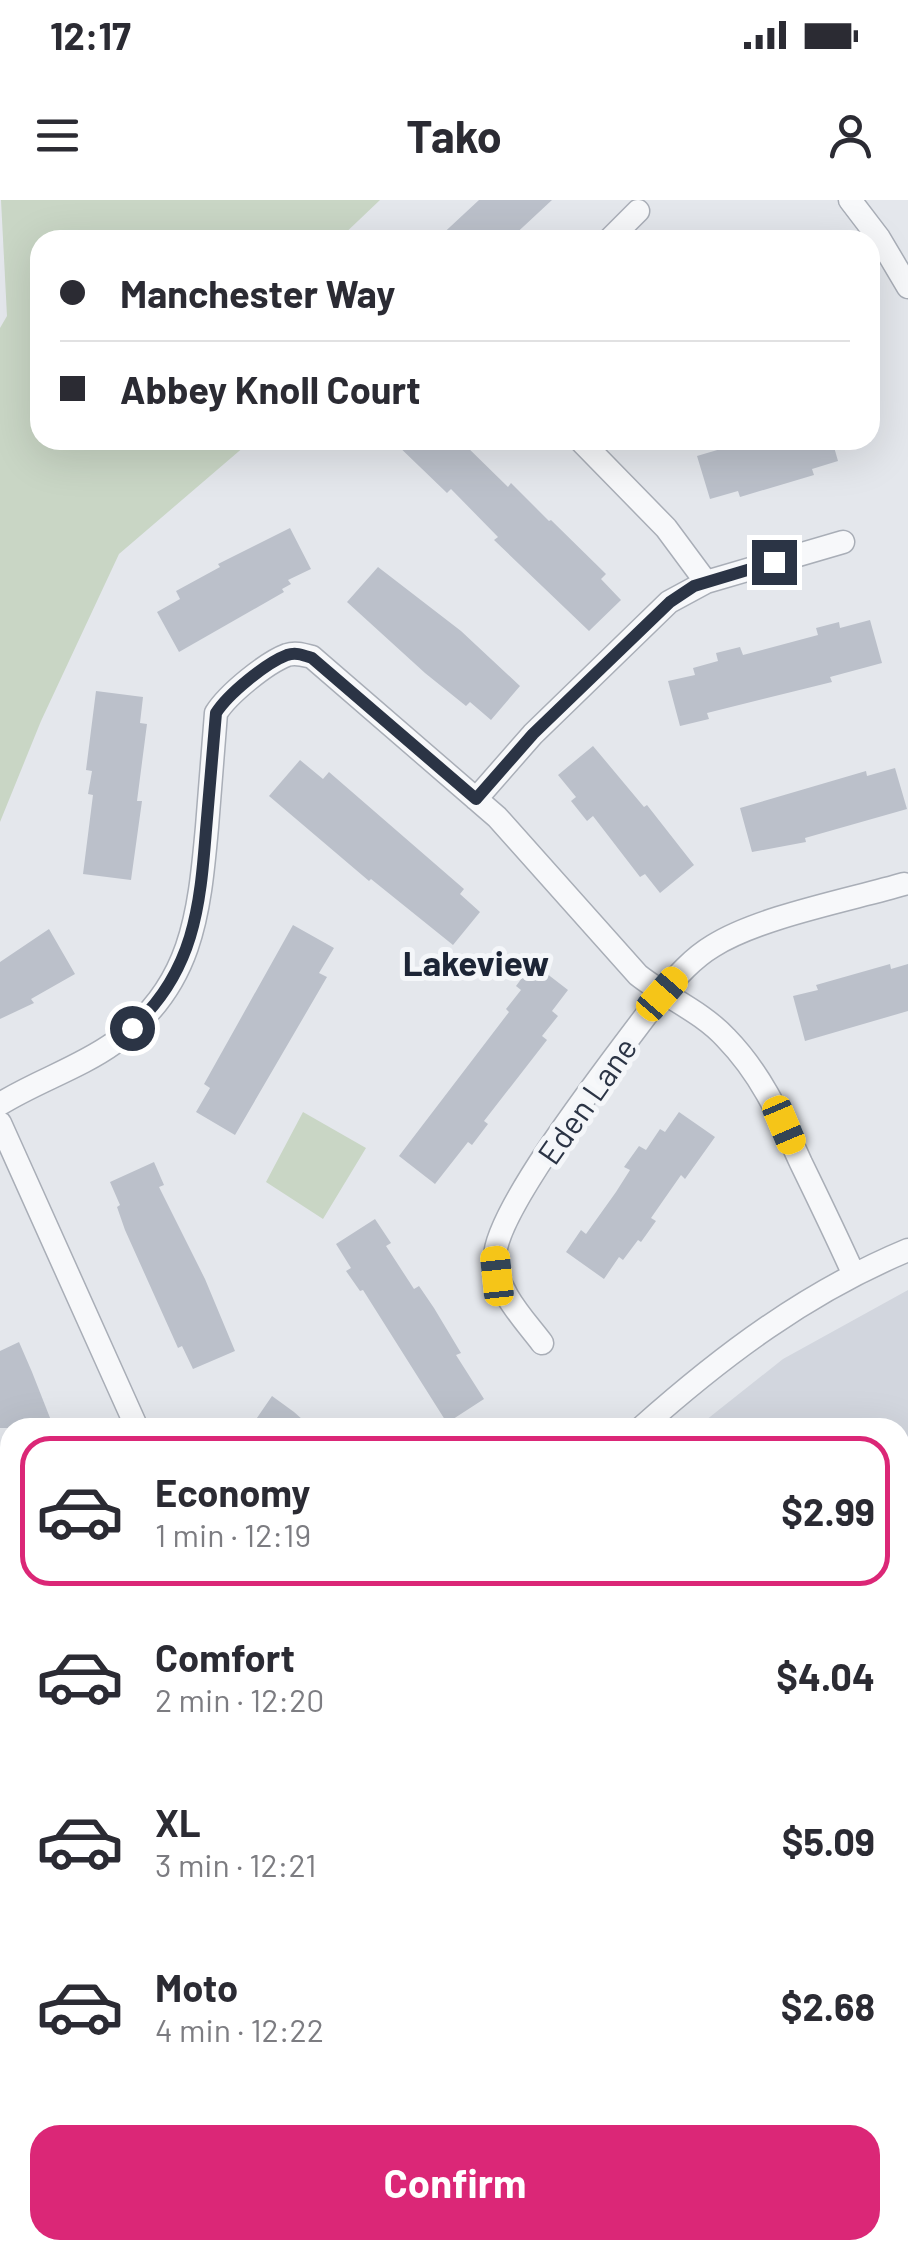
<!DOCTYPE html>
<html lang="en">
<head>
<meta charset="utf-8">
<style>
	:root { --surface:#fff; --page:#f2f2f3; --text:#2b2b33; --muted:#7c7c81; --line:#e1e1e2; --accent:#db2777 }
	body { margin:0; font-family:Barlow,sans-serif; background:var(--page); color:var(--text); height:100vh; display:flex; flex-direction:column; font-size:38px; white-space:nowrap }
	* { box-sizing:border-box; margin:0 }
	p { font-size:32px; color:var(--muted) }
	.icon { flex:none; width:55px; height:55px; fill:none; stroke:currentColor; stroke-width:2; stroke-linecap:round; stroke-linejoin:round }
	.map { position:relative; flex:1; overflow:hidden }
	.details { position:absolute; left:0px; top:1218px; width:910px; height:842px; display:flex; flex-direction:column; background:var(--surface); border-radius:30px 30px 0 0; box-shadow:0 10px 40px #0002 }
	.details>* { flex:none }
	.top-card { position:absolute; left:30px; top:30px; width:850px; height:220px; border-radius:30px; box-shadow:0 10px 40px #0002; display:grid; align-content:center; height:220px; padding:0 30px; background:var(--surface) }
	.end { position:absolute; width:45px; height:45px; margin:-22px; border:12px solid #2b3445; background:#fff; box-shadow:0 0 0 5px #fff }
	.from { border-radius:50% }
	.car { position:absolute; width:30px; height:60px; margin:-30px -15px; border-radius:12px; box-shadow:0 0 8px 2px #0007; background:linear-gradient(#f5c518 24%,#345 0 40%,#f5c518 0 76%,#345 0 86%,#f5c518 0) }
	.top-card b { display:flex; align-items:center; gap:35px; height:95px; font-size:38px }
	.top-card b+b { border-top:2px solid var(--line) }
	.top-card i { width:25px; height:25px; background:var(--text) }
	ul { padding:18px 0 0; list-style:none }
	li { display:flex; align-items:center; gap:30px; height:150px; margin:0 20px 15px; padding:0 10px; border:5px solid transparent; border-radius:30px }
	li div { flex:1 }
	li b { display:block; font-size:38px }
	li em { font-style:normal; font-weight:700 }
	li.on { border-color:var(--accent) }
	li>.icon { width:90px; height:90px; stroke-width:1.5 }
	.button { display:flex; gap:20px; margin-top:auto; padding:20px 30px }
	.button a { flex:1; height:115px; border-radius:30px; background:var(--accent); color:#fff; font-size:40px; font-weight:700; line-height:115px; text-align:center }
	.status { display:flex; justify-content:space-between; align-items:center; height:70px; padding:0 50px; background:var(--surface); direction:ltr }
	.status svg { height:28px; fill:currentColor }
	header { display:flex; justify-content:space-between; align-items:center; height:130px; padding:0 30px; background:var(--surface); font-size:45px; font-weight:700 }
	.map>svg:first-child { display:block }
	.built { fill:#d2d6de }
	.green { fill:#c9d6c5 }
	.building { fill:#bbc0ca }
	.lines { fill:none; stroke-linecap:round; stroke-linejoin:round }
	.lane-casing { stroke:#a9aeb7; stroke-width:14 }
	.street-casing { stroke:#a9aeb7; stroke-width:25 }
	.lane { stroke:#f7f8fa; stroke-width:11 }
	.street { stroke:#f7f8fa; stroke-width:22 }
	.route { stroke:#2b3445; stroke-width:12 }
	.labels { text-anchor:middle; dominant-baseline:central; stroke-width:10; stroke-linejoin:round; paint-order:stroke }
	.street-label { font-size:32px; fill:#2b3445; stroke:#f4f6f9 }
	.neighbourhood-label { font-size:35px; font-weight:bold; fill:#1d2536; stroke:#f4f6f9 }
</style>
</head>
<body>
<div class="status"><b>12:17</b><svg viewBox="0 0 49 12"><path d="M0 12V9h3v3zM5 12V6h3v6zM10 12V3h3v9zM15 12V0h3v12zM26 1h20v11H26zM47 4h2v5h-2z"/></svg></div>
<header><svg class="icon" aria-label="menu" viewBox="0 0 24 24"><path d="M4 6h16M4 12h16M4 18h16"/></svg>Tako<svg class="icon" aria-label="person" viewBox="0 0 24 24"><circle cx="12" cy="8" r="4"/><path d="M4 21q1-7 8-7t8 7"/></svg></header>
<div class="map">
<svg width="908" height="2059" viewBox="0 0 908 2059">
	<rect width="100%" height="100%" fill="#e4e7ec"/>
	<path class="built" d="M908 1090V2059H886L871 2050H900V1228H696L783 1159Z"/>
	<path class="green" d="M1 0H380L338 40H40V240H252L119 354 41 521 0 622V128L7 116Z
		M303 912 366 948 323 1019 266 982Z
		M0 1321 10 1343V1444L0 1441Z"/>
	<path class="building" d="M479 0H552L509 40H436Z
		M392 240H460L508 287 511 283 549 321 551 320 606 374 601 379 621 400 589 431 494 340 498 337 451 289 447 293Z
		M751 240H832L838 261 812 269 814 275 740 297 738 291 710 299 697 256Z
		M290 328 311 369 288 380 291 384 282 389 284 392 179 452 157 412 180 399 176 391 220 367 218 364Z
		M378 367 461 431 520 486 491 520 470 502 466 506 425 473 347 402Z
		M870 420 882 463 830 477 832 482 707 513 709 519 680 526 668 481 695 475 693 468 718 461 716 453 740 447 743 455 818 435 816 428 839 422 840 428Z
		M96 491 143 497 140 523 147 524 137 601H142L131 680 83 674 93 595 88 594 92 571 86 570Z
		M593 546 644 607 647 605 694 665 660 693 645 674 640 677 593 616 587 621 571 601 576 597 558 575Z
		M300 560 323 579 329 572 464 689 460 694 480 712 453 745 371 679 369 681 269 596Z
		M895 568 907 609 805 638 806 642 752 652 740 608 866 571 867 576Z
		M293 725 334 748 319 773 327 777 235 935 196 912 210 888 204 884Z
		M49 729 75 774 31 799 34 803 0 819V762Z
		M533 763 568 790 552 811 558 816 542 836 547 840 484 921 488 924 472 945 468 942 435 984 399 956 509 812 506 809 521 790 516 786Z
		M890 764 891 769 908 764V811L805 841 793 796 818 790 816 785Z
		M679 912 715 937 685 979 681 975 651 1018 656 1021 641 1042 638 1040 623 1060 619 1057 604 1079 566 1052 581 1030 586 1034 616 992 630 970 624 967 639 946 646 950 660 929 665 932Z
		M154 962 164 985 159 987 205 1079 235 1151 193 1169 182 1146 178 1148 125 1030 117 1007 120 1005 110 982Z
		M375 1019 391 1043 386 1046 414 1089 419 1086 434 1108 461 1153 456 1155 484 1199 447 1223 363 1090 360 1091 346 1071 351 1068 336 1044Z
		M19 1142 32 1172 54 1228H0V1151Z
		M272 1196 294 1212 312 1228H250Z"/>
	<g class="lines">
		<defs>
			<path id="lane" d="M900 1488 908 1486
				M900 1654 908 1650
				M900 1758 908 1754
				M900 1985 908 1994"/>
			<path id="street" d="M850 0 879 38 908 87
				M609 40 638 11
				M580 240 666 328 706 382
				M476 599 533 534 669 402 706 382 843 342
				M0 904C37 881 79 868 114 843 192 788 199 715 207 627 210 589 213 551 216 513 228 494 266 463 287 455 296 452 304 455 312 457L497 617 638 775C667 798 701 811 726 838 762 875 780 917 801 963 819 1000 837 1037 854 1075
				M0 923 137 1228
				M542 1143C523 1118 496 1091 495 1057 495 1007 627 842 662 794 677 776 693 758 713 746 759 717 849 700 904 684
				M641 1228C723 1155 807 1092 908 1050
				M0 1604 10 1619
				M0 1697 10 1649
				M0 1856 10 1859
				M0 1969 10 1971
				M167 2059 170 2050"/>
		</defs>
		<use href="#lane" class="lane-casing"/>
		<use href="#street" class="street-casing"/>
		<use href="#lane" class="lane"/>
		<use href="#street" class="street"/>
	</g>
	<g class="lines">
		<path class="route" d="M132 828C194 772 200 707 206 630 209 591 213 552 216 513 228 494 266 463 287 455 296 452 303 455 312 458L476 599 533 534 670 402 694 386 774 362"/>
	</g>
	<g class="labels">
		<g class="street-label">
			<text transform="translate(586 900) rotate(-55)">Eden Lane</text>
		</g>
		<g class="neighbourhood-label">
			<text x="476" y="762">Lakeview</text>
		</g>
	</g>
</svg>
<i class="end from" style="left:132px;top:828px"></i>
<i class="end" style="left:774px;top:362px"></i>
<i class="car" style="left:662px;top:794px;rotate:41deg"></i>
<i class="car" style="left:784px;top:925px;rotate:157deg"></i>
<i class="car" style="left:497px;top:1076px;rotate:354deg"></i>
<div class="top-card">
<b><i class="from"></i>Manchester Way</b>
<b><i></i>Abbey Knoll Court</b>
</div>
<section class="details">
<ul>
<li class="on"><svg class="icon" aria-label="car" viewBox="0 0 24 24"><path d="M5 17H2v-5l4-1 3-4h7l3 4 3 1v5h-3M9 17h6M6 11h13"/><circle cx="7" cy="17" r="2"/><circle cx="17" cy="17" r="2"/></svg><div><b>Economy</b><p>1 min · 12:19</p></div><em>$2.99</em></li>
<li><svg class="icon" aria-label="car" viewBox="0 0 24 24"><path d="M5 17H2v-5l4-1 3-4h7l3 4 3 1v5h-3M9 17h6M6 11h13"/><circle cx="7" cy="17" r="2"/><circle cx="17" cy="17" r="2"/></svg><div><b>Comfort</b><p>2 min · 12:20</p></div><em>$4.04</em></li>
<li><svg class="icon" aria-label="car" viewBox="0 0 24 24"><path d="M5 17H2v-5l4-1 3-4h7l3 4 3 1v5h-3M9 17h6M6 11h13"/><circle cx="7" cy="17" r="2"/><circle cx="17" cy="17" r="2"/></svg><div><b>XL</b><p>3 min · 12:21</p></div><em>$5.09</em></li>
<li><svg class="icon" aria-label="car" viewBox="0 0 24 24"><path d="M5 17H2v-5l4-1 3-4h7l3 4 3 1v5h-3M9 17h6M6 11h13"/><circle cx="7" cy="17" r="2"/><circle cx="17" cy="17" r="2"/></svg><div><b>Moto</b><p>4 min · 12:22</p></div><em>$2.68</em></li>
</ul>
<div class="button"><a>Confirm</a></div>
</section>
</div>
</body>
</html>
